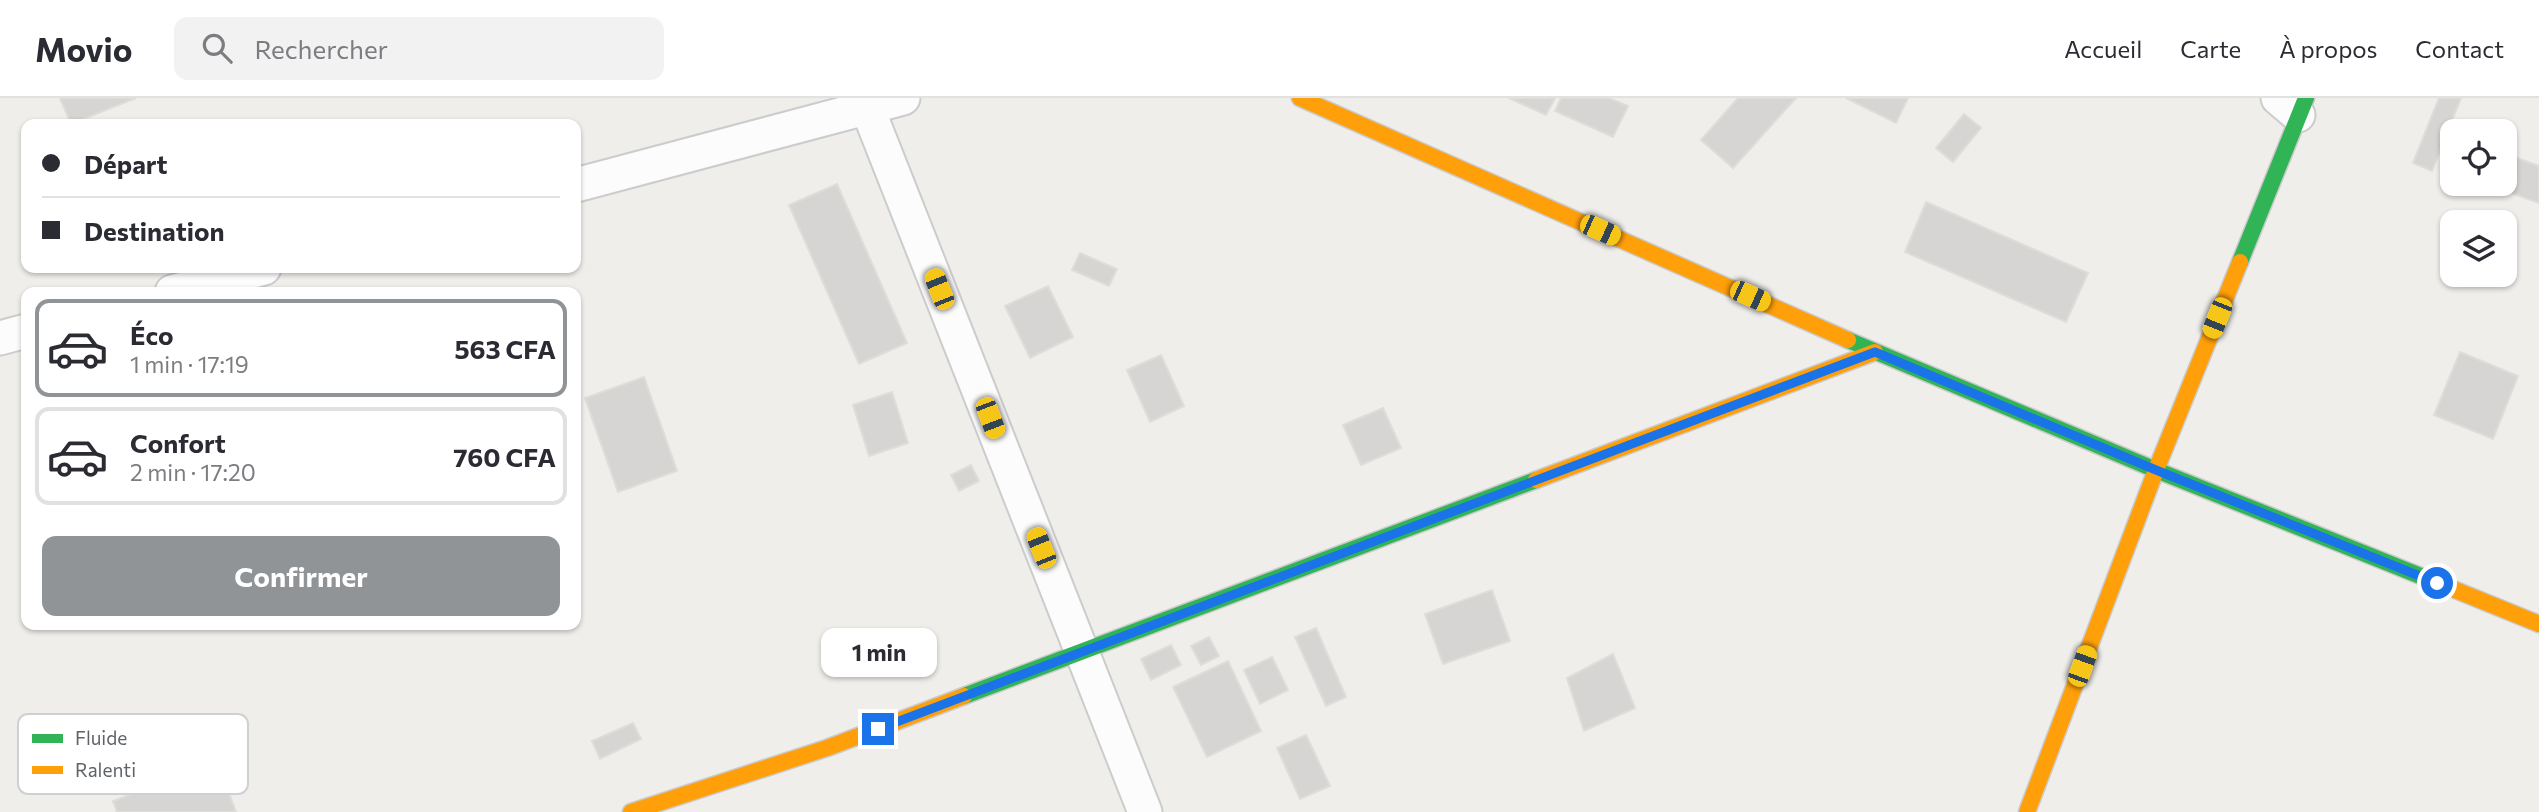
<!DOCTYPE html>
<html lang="fr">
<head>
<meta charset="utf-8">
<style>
	:root { --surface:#fff; --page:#f2f2f3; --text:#2b2b33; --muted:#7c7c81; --line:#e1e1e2; --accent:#919496 }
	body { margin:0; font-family:Commissioner,sans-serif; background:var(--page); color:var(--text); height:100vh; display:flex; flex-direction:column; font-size:26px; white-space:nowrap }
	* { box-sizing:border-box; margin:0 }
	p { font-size:23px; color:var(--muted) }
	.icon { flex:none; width:38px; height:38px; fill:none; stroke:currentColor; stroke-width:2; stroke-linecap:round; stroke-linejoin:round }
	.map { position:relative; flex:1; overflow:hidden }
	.details { position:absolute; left:21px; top:189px; width:560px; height:343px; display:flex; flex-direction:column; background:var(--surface); border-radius:14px; box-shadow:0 2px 5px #0004 }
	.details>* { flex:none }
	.hud { position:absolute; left:21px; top:21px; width:560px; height:154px; border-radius:14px; box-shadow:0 2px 5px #0004; display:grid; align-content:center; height:154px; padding:0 21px; background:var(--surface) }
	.tools { position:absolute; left:2440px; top:21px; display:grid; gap:14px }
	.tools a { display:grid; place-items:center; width:77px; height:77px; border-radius:14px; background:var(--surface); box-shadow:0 2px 5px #0004; font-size:35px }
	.end { position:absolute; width:32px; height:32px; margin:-16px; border:9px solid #1a73e8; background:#fff; box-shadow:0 0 0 4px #fff }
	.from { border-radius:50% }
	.bubble { position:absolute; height:49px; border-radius:14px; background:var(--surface); box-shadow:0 2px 5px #0004; font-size:23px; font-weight:700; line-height:49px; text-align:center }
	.car { position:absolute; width:21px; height:42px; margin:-21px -10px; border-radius:9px; box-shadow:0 0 5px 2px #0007; background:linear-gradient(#f5c518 24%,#345 0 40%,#f5c518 0 76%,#345 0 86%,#f5c518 0) }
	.hud b { display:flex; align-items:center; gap:24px; height:66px; font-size:26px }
	.hud b+b { border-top:2px solid var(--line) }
	.hud i { width:18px; height:18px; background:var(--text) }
	ul { padding:12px 0 0; list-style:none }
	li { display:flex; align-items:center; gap:21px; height:98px; margin:0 14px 10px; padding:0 7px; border:4px solid var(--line); border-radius:14px }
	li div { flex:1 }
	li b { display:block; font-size:26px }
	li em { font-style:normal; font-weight:700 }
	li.on { border-color:var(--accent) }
	li>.icon { width:63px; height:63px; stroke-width:1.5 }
	.action { display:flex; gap:14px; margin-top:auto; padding:14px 21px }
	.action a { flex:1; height:80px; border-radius:14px; background:var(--accent); color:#fff; font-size:28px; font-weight:700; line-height:80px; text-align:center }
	header { display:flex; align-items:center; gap:42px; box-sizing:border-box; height:98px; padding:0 35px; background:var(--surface); border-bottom:2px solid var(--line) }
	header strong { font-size:33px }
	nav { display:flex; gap:38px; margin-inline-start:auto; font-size:24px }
	.search { width:490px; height:63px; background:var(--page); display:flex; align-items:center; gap:18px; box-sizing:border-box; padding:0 24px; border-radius:14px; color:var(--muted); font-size:26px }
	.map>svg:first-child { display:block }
	.building { fill:#d6d5d3; stroke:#deddd9; stroke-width:2 }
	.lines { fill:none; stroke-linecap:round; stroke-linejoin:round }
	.street-casing { stroke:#cbcccc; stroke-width:37 }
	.fast-casing { stroke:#cacacb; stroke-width:19 }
	.slow-casing { stroke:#cacacb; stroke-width:19 }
	.street { stroke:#fdfcfc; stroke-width:33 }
	.fast { stroke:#30b455; stroke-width:16 }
	.slow { stroke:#ff9f0a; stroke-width:16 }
	.route { stroke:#1a73e8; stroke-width:9 }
	.key { fill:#fff; stroke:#cfd0d2; stroke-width:2 }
	.key-label { font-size:19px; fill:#5f6368 }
</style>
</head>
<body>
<header>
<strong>Movio</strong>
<div class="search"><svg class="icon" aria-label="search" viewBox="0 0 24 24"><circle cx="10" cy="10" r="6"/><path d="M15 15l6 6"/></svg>Rechercher</div>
<nav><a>Accueil</a><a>Carte</a><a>À propos</a><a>Contact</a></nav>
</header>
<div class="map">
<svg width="2539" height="714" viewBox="0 0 2539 714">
	<rect width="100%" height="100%" fill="#efeeea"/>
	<path class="building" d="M60 0H136L71 26Z
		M1509 0H1555L1546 17Z
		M1561 0H1609L1628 8 1613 39 1555 13Z
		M1738 0H1796L1733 70 1701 42Z
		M1846 0H1908L1896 25Z
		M2439 0H2461L2432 73 2413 65Z
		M1964 16 1981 30 1953 64 1936 50Z
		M2504 55 2539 68V105L2486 86H2504Z
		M837 86 907 245 859 266 789 107Z
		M1926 104 2088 175 2066 224 1905 154Z
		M1080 155 1117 171 1109 188 1072 172Z
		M1048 188 1073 239 1030 260 1005 208Z
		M2460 254 2518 278 2493 341 2434 317Z
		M1161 257 1184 308 1150 324 1127 272Z
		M644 279 677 373 618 394 585 300Z
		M892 294 908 345 869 358 853 307Z
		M1383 310 1401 350 1361 367 1343 327Z
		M971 367 979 383 959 393 951 377Z
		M1492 492 1510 543 1443 566 1425 516Z
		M1316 530 1346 599 1326 608 1295 539Z
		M1209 539 1219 558 1201 567 1191 548Z
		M1171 547 1181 567 1151 582 1141 561Z
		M1613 556 1635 610 1584 633 1567 580Z
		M1272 559 1288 592 1260 606 1244 572Z
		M1228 563 1261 633 1207 659 1173 589Z
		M633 625 641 641 600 661 592 643Z
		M1306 637 1330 688 1300 701 1277 650Z
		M217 664 236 714H117L113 703Z"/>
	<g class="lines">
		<defs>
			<path id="street" d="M2278 0 2298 17
				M867 9 1145 714
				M576 87 903 0
				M172 194 264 170
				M0 240 26 233"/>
			<path id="fast" d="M2240 164 2306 0
				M1848 242 2156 372 2448 489
				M964 598 1536 382"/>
			<path id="slow" d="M1300 0 1848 242
				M1536 382 1875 254
				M2448 489 2539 526
				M631 714 827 650 964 598
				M2027 714 2156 372 2240 164"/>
		</defs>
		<use href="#street" class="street-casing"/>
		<use href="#fast" class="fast-casing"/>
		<use href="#slow" class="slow-casing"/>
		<use href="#street" class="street"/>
		<use href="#fast" class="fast"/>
		<use href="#slow" class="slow"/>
	</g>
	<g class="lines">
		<path class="route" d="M878 631 1875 254 2156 372 2437 485"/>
	</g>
	<rect x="18" y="616" width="230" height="80" rx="10" class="key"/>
	<rect x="32" y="636" width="31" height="9" fill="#30b455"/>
	<rect x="32" y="668" width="31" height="8" fill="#ff9f0a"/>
	<g class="key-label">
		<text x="75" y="647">Fluide</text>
		<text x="75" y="679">Ralenti</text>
	</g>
</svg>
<div class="tools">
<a><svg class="icon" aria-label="locate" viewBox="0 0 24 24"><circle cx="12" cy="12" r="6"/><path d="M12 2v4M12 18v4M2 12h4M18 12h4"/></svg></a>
<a><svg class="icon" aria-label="layers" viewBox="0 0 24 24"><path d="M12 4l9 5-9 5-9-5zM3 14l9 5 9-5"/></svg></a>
</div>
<i class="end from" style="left:2437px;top:485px"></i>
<i class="end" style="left:878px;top:631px"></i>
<div class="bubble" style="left:821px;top:530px;width:116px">1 min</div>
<i class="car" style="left:1600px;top:132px;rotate:114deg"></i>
<i class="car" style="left:939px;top:191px;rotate:338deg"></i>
<i class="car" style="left:1750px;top:198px;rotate:114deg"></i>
<i class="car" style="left:2217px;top:220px;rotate:202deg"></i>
<i class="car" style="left:990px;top:320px;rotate:159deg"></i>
<i class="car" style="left:1041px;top:450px;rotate:338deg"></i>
<i class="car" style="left:2082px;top:568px;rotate:20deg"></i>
<div class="hud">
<b><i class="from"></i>Départ</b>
<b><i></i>Destination</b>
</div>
<section class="details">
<ul>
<li class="on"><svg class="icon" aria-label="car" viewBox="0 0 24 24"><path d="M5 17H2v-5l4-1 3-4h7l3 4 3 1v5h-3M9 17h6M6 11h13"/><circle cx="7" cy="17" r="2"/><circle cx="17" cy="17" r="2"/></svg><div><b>Éco</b><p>1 min · 17:19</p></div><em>563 CFA</em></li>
<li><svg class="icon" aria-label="car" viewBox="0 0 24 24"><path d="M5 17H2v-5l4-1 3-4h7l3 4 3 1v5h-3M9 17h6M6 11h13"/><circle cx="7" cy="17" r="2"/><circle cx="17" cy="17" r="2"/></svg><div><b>Confort</b><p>2 min · 17:20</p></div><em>760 CFA</em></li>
</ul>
<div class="action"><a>Confirmer</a></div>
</section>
</div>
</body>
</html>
